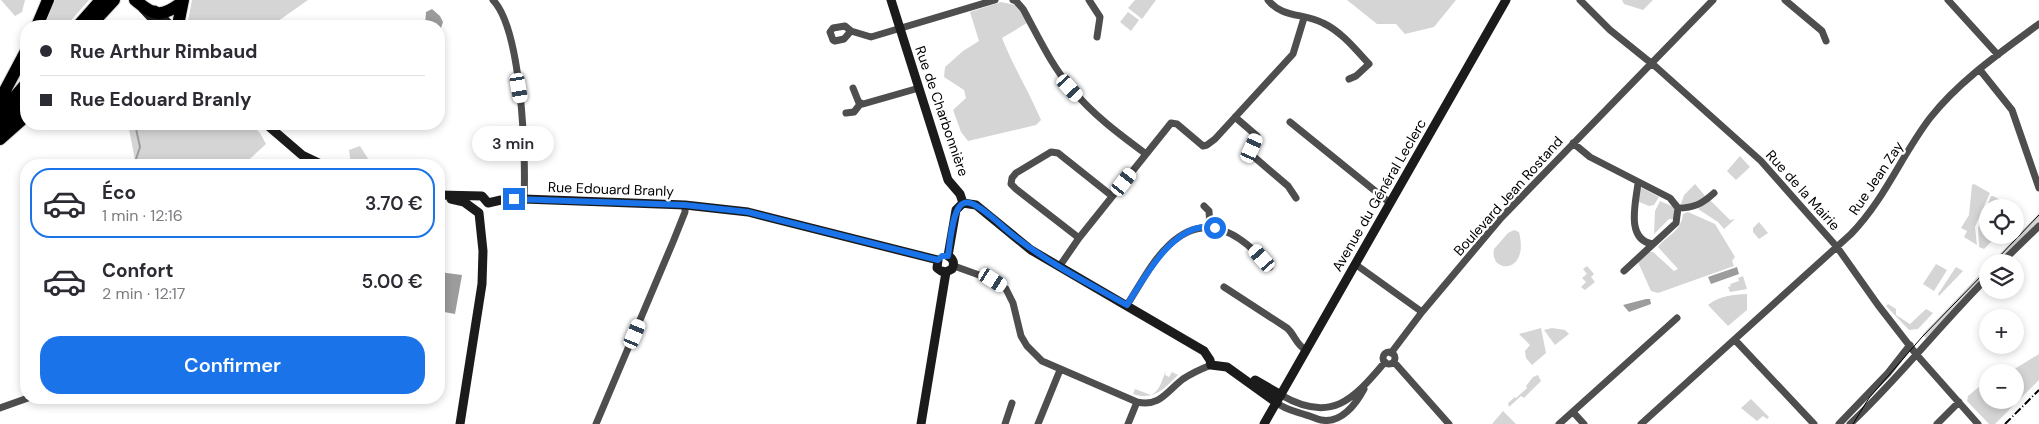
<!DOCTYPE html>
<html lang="fr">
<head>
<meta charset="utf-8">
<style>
	:root { --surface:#fff; --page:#f7f7f7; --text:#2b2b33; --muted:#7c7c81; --line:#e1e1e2; --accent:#1a73e8 }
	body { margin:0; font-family:"DM Sans",sans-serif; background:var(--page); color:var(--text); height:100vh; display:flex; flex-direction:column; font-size:19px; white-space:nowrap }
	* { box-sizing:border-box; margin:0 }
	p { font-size:16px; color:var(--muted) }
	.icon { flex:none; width:28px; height:28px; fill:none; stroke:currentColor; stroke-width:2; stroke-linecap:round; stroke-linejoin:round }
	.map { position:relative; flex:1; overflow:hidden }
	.sheet { position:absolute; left:20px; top:159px; width:425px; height:245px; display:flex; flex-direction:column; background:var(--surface); border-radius:20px; box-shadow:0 2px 8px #0003 }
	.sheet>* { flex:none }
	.hud { position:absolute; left:20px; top:20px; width:425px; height:110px; border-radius:20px; box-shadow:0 2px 8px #0003; display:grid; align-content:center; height:110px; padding:0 20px; background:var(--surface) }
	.controls { position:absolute; left:1979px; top:199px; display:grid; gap:10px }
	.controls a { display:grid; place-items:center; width:45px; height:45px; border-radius:50%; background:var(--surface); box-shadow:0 2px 8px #0003; font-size:25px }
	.end { position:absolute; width:22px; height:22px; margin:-11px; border:6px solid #1a73e8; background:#fff; box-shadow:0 0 0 2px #fff }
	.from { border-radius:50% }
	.bubble { position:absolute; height:35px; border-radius:18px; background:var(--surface); box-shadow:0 2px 8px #0003; font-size:16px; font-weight:600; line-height:35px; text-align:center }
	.car { position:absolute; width:15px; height:30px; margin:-15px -8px; border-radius:6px; box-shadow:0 0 4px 1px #0007; background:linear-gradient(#fff 24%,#345 0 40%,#fff 0 76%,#345 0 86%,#fff 0) }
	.hud b { display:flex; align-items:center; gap:18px; height:48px; font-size:19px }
	.hud b+b { border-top:1px solid var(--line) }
	.hud i { width:12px; height:12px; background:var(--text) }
	ul { padding:9px 0 0; list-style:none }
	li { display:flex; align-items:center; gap:15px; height:70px; margin:0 10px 8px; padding:0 10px; border:2px solid transparent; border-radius:20px }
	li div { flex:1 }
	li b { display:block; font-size:19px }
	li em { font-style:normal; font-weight:600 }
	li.active { border-color:var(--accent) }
	li>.icon { width:45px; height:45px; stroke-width:1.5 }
	.primary-button { display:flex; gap:10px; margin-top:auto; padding:10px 20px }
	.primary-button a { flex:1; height:58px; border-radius:20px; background:var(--accent); color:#fff; font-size:20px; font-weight:600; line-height:58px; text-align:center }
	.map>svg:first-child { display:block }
	.green { fill:#d5d5d5 }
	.water { fill:#9c9c9c }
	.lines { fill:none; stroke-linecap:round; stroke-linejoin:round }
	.stream { stroke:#9c9c9c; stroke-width:2 }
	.highway-casing { stroke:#dbdbdb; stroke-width:14 }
	.street { stroke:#4e4e4e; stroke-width:7 }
	.secondary { stroke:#1b1b1b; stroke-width:9 }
	.highway { stroke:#000; stroke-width:12 }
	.tram { stroke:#000; stroke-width:1 }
	.rail { stroke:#000; stroke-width:2; stroke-dasharray:8 2.5 1 2.5; stroke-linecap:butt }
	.route { stroke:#1a73e8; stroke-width:6 }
	.labels { text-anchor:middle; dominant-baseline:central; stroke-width:4.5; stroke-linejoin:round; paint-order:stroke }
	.street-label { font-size:14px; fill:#000; stroke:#fff }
</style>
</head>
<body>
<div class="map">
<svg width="2039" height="424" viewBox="0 0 2039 424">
	<rect width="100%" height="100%" fill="#fff"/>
	<path class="green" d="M1 0H25L22 12 15 16Z
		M52 0H89L66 26H41Z
		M192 0H308L271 26H187Z
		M1135 0H1156L1142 19 1128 8Z
		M1347 0H1456L1434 27 1405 34 1396 24H1377Z
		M1622 0H1653L1643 10 1624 4Z
		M1001 2 1016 5 1027 23 1002 38C1013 66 1029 92 1041 120L1036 125 968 141 961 132 953 110 966 98 964 90 944 77 945 67 963 51 979 41 970 12Z
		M1128 12 1139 20 1131 31 1120 22Z
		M128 124H250L260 133 266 144 243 165H136Z
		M360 146 372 165H351L349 150Z
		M1740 156 1750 167 1736 180 1727 171Z
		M1695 184 1706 197 1689 206 1681 204 1684 195Z
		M1974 184 1990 193 1975 227 1977 245 1964 237 1967 231 1961 228 1969 215 1972 185Z
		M1642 188 1659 197 1654 205 1649 206 1637 201 1639 189Z
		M1991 196H1993L2013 207 1988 208V235H1998L1984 249 1979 247 1978 228Z
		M1710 200 1730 220 1735 219 1724 229 1718 222 1698 209Z
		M1660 201 1674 207 1675 219H1669L1654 234 1655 211Z
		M1688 212 1715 224 1735 257 1732 261 1734 266 1658 293 1651 291 1638 262 1649 252H1653L1674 271 1678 269 1658 247C1668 234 1681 232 1683 214Z
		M2039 213V221L1999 262H1992Z
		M1759 222 1768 233 1759 239 1753 232V228Z
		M1514 230 1519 232C1530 275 1489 274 1494 249L1508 233Z
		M1936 264 1947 270 1934 291 1923 284Z
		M1587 266 1594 274 1591 277 1595 282 1585 290 1581 287 1586 282 1582 278 1587 274 1583 269Z
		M1956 267 1963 271 1939 296 1938 294Z
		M1987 267V275L1926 338 1922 335Z
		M1743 276 1747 289 1730 292 1728 287 1731 286 1730 284 1739 281 1738 278Z
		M1747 294V310L1728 326 1708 305C1720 295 1733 295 1747 294Z
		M1888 304 1896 309V315L1910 324 1926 309 1933 313 1918 329 1909 330 1886 306Z
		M1541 328 1546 353 1532 365 1526 358 1525 351 1530 345 1519 334Z
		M1552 328 1565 330 1569 334 1555 345 1544 330Z
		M2039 354V380L1995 424H1989L1967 401 1968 396 1980 386H1987L1988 400H2015V372H2012L2013 370Z
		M1166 370 1165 375 1169 377 1172 372 1178 375C1164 389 1154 401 1133 394L1135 389 1151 395C1160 391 1162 380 1166 370Z
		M1538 375 1541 381 1524 398 1521 396 1509 407 1508 403 1515 397 1516 398 1527 388 1526 386 1533 377Z
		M1751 399 1769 417 1767 419 1763 416 1757 421 1741 408Z
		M1503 411 1516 424H1492Z"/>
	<path class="water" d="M432 9 440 16 443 22 439 34V26H425L426 12Z
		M1737 267 1739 274 1711 284 1708 277Z
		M439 272 462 275 455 314 439 311Z
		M1646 299H1650L1651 304 1629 312 1623 305Z"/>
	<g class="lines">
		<path class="stream" d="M134 165 140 147 135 124"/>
		<defs>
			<path id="highway" d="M135 0C154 16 161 18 181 3
				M37 26 48 0
				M78 26 101 0
				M90 26 114 0
				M180 26 179 20 183 0
				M0 100 26 51
				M0 114 26 84
				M0 128 26 99
				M0 139 26 116"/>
		</defs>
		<use href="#highway" class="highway-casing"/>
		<path class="street" d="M493 0C522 30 526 157 524 199
			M1013 0 1016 1 1023 9C1038 36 1051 65 1071 88 1092 114 1119 134 1146 154
			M1089 0 1100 17 1097 37
			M1268 0C1282 18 1304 13 1323 23 1342 32 1356 50 1369 64L1356 76 1349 79
			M1580 0 1610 30 1656 67 1761 161 1837 247 1878 305 1916 354 1978 424
			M1785 0 1822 31 1826 41
			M1948 0 1998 55
			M851 31 844 39 835 41 833 40 830 32 833 28 845 26 851 31 871 37 995 0
			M1980 70 2012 110 2039 188
			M853 88 859 103 863 104 919 88
			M846 113 854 112 861 103
			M1235 117 1257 136 1252 148 1253 156 1288 186 1296 198
			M1290 122 1390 203
			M1573 143 1590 157 1670 198 1678 208
			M1638 183C1636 202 1625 240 1653 244
			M1204 206 1209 211 1210 227
			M1678 208C1694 208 1702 204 1714 193
			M1079 238 1016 189 1011 184 1012 178 1016 173 1051 152 1058 153 1112 196
			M2002 262 2039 226
			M1355 264 1422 312
			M954 266 993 280 1006 289 1013 303 1021 336 1027 346 1042 361 1137 402C1160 407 1166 392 1183 379 1192 373 1201 369 1211 365
			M1059 267 1079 238 1171 123 1177 124 1203 146 1207 145 1215 139 1293 54 1304 18
			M1624 271 1676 223 1678 208
			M1224 287 1287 328C1295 335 1296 345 1306 350
			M1127 305C1140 285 1152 261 1169 245 1207 209 1242 235 1270 267
			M1735 340 1814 424
			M1383 358a6 6 0 1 1 12 0a6 6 0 1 1-12 0Z
			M1391 353 1422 312 1501 218 1713 0
			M1394 362 1449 424
			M1281 395C1331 424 1353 400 1385 362
			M1277 403C1286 410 1295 411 1306 415 1311 416 1316 419 1321 420 1341 424 1356 404 1364 389
			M0 408 28 398
			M1573 412 1584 424
			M596 424 673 242 685 212V205
			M1005 424 1012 403
			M1038 424 1060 370
			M1128 424 1137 402
			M1559 424 1677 318
			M1641 424 1851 234C1885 199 1901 156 1930 118 1959 81 2001 52 2039 24
			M1839 424 1888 373 1910 345
			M1850 424C1899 378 1940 325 1988 277
			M1937 424 1959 402"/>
		<path class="secondary" d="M891 0 948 180 960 194 963 203
			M143 9 159 26
			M155 10 171 26
			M266 124 302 155 323 165
			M439 195 482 196 488 203
			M451 199 464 202 479 213
			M488 203 501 200 524 199 685 205 748 212 938 260
			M963 203 976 205 1031 250 1204 351 1210 360 1211 365 1227 367 1277 403
			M948 256 956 210 963 203
			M938 260 937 268 941 271 946 272
			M946 272 952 269C955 263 953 258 948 256
			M1255 380 1281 395
			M460 424 482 284 483 251 479 213
			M921 424 946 272
			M1264 424 1506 0"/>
		<use href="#highway" class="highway"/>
		<path class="tram" d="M1994 262 2039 215
			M1853 424 1869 398 1922 337 1988 269"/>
		<path class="rail" d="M2005 424 2039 390"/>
	</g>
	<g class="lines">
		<path class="route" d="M514 199 685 205 748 212 938 260 942 256H948C950 244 952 207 964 203 975 199 999 224 1008 231 1044 261 1086 282 1127 305 1144 278 1176 218 1215 228"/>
	</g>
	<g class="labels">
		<g class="street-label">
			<text transform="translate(942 111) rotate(71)">Rue de Charbonnière</text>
			<text transform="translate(1876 178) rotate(-56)">Rue Jean Zay</text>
			<text transform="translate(611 189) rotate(2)">Rue Edouard Branly</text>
			<text transform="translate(1803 190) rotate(48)">Rue de la Mairie</text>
			<text transform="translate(1379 195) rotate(-60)">Avenue du Général Leclerc</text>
			<text transform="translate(1508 196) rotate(-48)">Boulevard Jean Rostand</text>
		</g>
	</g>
</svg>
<div class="controls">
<a><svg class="icon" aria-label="locate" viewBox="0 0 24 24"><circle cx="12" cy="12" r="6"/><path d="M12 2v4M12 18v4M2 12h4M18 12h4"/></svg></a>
<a><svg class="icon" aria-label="layers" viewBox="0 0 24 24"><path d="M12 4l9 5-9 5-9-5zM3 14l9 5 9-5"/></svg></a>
<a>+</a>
<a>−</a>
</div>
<i class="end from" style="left:1215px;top:228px"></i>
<i class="end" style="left:514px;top:199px"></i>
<div class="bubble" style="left:472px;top:126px;width:82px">3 min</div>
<i class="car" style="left:519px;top:88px;rotate:170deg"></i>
<i class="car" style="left:1070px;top:88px;rotate:138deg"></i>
<i class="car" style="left:1252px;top:148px;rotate:24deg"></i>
<i class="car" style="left:1124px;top:182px;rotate:38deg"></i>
<i class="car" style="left:1262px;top:258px;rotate:319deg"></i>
<i class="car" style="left:993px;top:280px;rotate:122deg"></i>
<i class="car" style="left:635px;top:334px;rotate:23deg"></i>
<div class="hud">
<b><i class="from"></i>Rue Arthur Rimbaud</b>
<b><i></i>Rue Edouard Branly</b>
</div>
<section class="sheet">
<ul>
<li class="active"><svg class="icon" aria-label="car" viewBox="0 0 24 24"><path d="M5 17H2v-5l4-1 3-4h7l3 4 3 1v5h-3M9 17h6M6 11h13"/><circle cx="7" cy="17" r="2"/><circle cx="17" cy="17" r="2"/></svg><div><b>Éco</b><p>1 min · 12:16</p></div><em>3.70 €</em></li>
<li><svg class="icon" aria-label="car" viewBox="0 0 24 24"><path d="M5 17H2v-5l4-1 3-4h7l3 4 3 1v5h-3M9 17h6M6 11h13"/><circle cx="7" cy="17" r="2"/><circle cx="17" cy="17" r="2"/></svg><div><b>Confort</b><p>2 min · 12:17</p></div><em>5.00 €</em></li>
</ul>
<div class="primary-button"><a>Confirmer</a></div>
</section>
</div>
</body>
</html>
